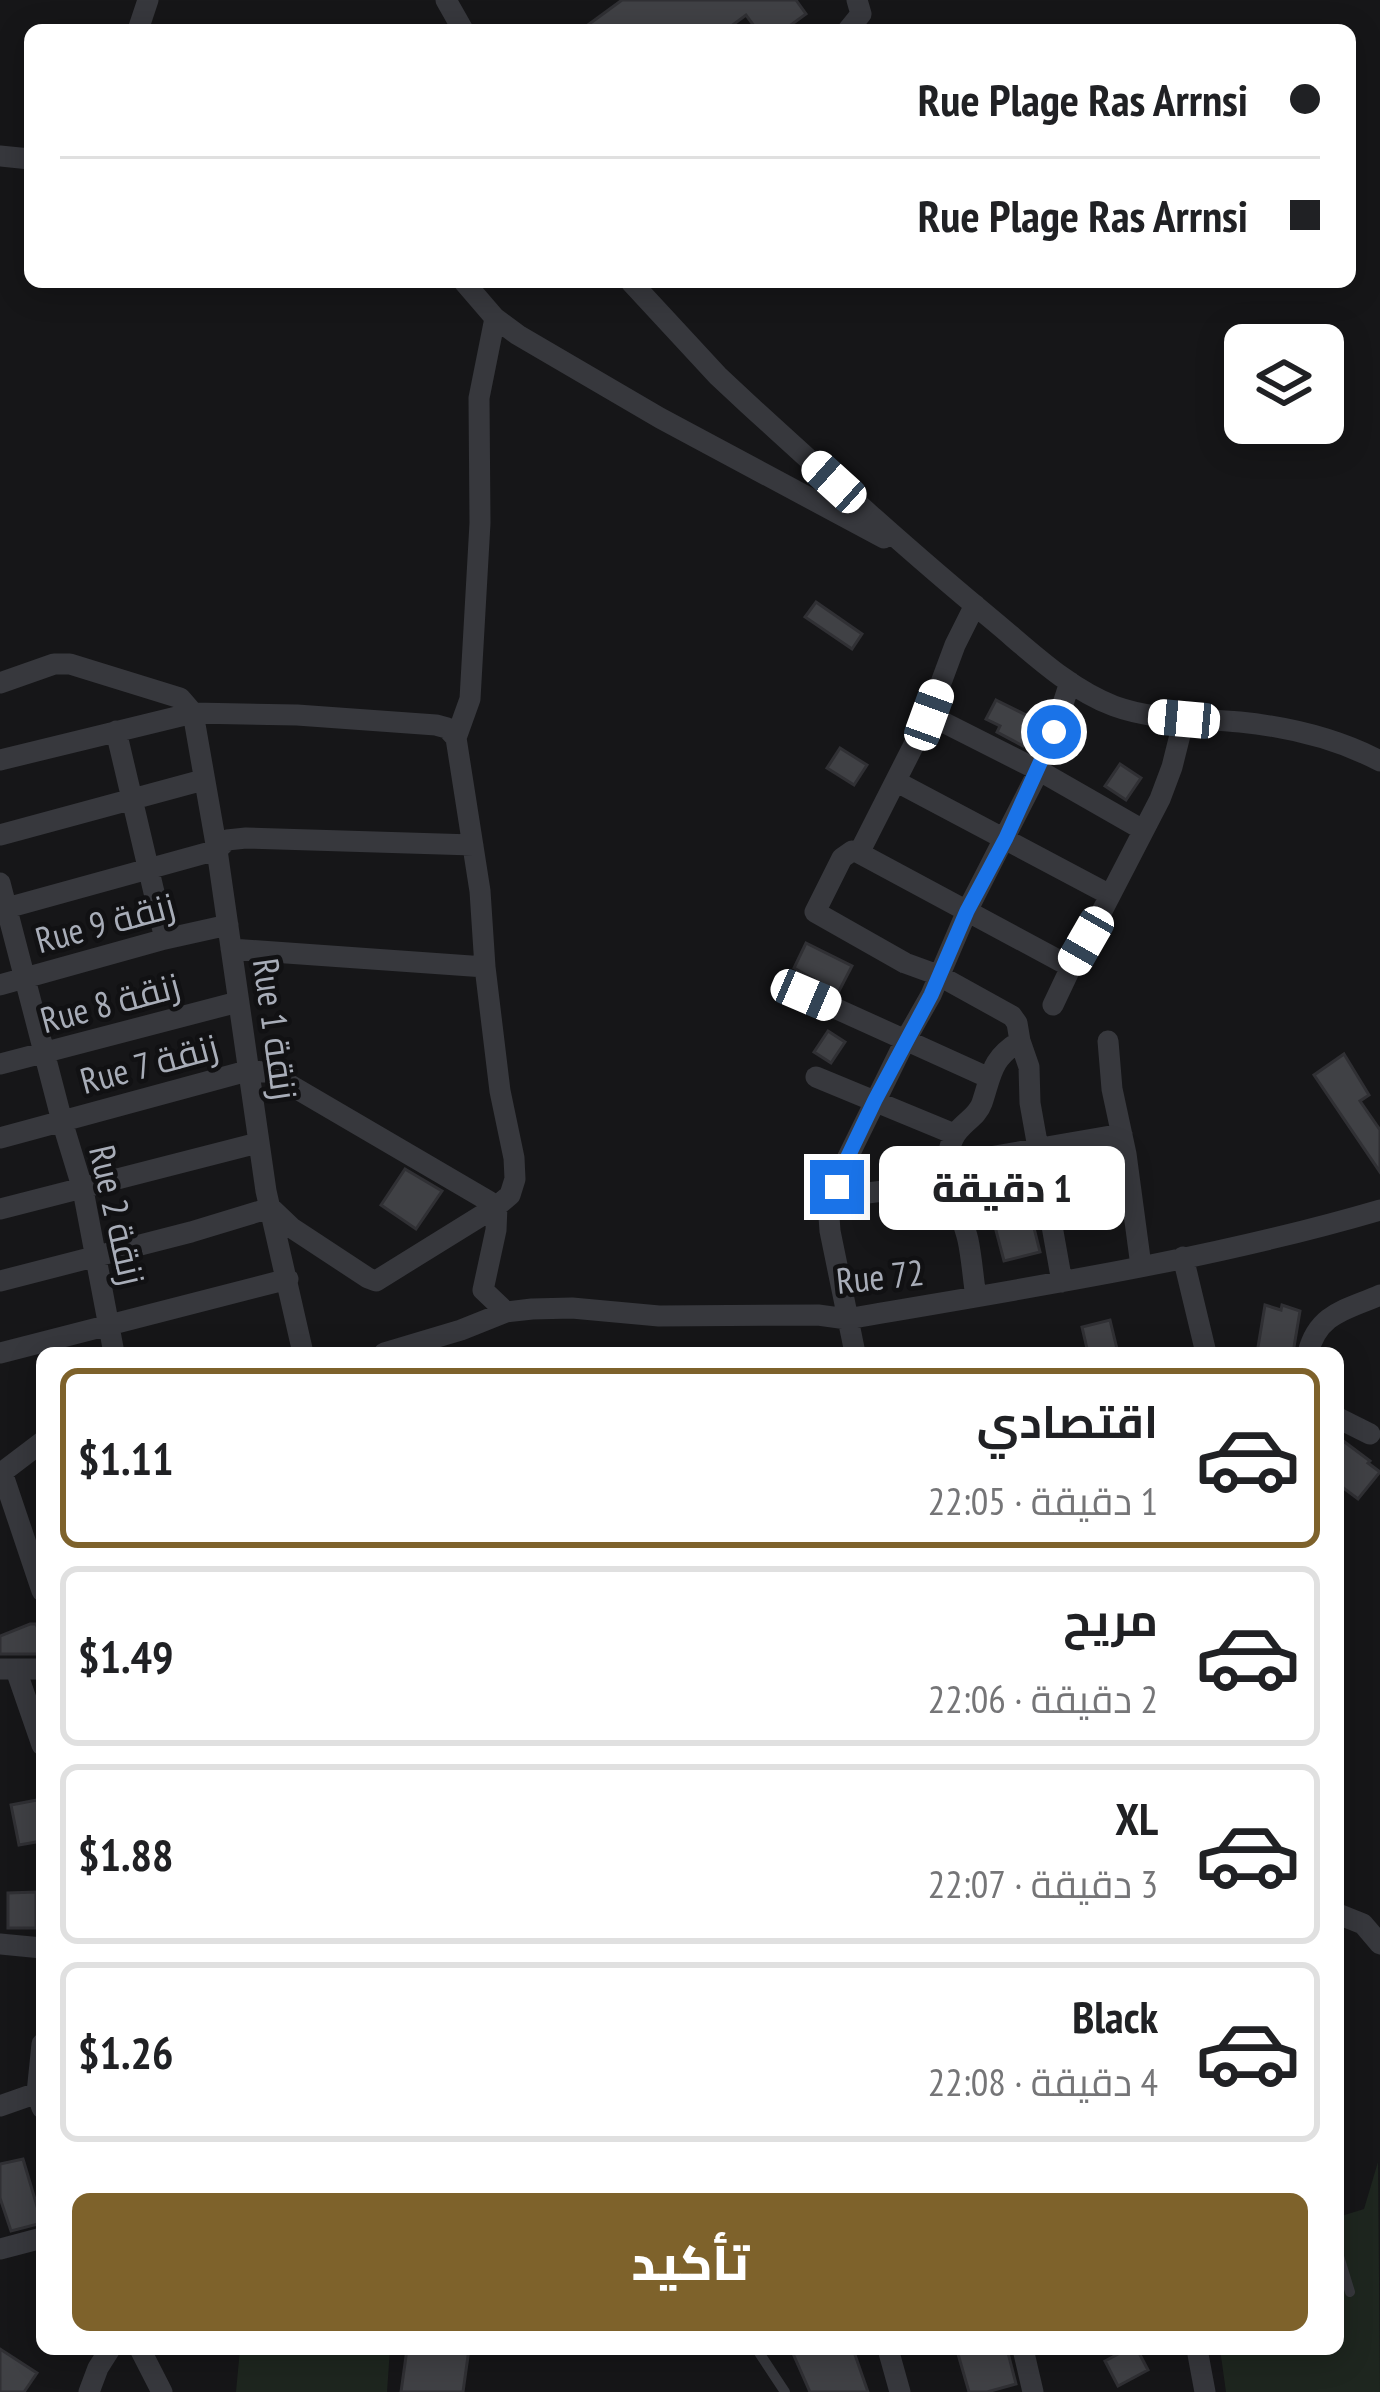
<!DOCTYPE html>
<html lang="ar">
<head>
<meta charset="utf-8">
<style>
	:root { --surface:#fff; --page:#f6f6f6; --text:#202124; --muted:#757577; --line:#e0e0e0; --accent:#7e622b }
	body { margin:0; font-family:"PT Sans Narrow",Cairo,sans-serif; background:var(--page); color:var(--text); direction:rtl; height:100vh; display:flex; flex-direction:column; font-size:45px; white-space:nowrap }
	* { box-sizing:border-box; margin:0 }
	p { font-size:39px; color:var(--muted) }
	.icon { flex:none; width:66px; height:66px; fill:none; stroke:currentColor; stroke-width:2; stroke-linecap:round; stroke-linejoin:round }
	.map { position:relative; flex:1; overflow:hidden; direction:ltr }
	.panel { position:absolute; left:36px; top:1347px; width:1308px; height:1008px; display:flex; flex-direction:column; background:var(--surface); border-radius:18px; box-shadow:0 6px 30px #0003; direction:rtl }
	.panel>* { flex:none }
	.hud { position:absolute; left:24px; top:24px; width:1332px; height:264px; border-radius:18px; box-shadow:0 6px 30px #0003; direction:rtl; display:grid; align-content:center; height:264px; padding:0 36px; background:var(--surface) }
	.controls { position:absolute; left:1224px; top:324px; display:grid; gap:24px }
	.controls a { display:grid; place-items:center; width:120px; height:120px; border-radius:18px; background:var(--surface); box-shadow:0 6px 30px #0003; font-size:60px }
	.end { position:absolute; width:54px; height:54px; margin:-27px; border:15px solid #1a73e8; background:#fff; box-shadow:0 0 0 6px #fff }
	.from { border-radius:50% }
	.bubble { position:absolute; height:84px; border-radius:18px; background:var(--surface); box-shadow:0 6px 30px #0003; font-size:39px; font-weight:800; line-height:84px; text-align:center; direction:rtl }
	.car { position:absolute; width:36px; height:72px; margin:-36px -18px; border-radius:15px; box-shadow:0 0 9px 3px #0007; background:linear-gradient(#fff 24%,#345 0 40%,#fff 0 76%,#345 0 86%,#fff 0) }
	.hud b { display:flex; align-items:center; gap:42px; height:114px; font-size:45px }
	.hud b+b { border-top:3px solid var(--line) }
	.hud i { width:30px; height:30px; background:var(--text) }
	ul { padding:21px 0 0; list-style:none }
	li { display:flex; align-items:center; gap:36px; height:180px; margin:0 24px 18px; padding:0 12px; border:6px solid var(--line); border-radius:18px }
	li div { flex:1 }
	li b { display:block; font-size:45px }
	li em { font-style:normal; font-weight:800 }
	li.current { border-color:var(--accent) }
	li>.icon { width:108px; height:108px; stroke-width:1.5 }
	.action { display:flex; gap:24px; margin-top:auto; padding:24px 36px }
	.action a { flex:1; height:138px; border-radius:18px; background:var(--accent); color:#fff; font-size:48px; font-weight:800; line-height:138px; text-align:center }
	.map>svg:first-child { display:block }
	.green { fill:#1e261f }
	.building { fill:#404145; stroke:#303034; stroke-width:3 }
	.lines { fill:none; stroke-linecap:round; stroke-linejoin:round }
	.lane { stroke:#37383d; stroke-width:10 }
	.street { stroke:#37383d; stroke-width:21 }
	.route { stroke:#1a73e8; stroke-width:15 }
	.labels { text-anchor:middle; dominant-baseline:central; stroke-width:9; stroke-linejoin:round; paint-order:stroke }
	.street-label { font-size:36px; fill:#a8adb8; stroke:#111113 }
</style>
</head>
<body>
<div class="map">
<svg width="1380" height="2392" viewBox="0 0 1380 2392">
	<rect width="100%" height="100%" fill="#161618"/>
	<path class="green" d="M1378 2162 1380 2392H1226L1220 2349H1338V2217L1364 2209Z
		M240 2349H390L387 2392H236Z"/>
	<path class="building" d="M622 0H796L806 14 784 30H757L746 15 726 30H581Z
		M816 602 862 634 852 649 805 617Z
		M996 700 1036 720 1023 746 997 732 1000 726 986 719Z
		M840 748 867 765 854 785 827 768Z
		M1120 764 1141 778 1126 800 1105 786Z
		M806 943 852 966 838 993 794 968Z
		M828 1031 845 1042 831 1063 814 1052Z
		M1344 1054 1369 1095 1360 1101 1380 1130V1172L1314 1075Z
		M405 1169 442 1191 416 1229 381 1205Z
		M1020 1172 1040 1252 1004 1261 983 1181Z
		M1265 1305 1281 1310 1282 1305 1300 1311 1293 1353H1257Z
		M1110 1320 1118 1353H1088L1082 1327Z
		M1338 1437 1370 1461 1368 1463 1380 1472 1358 1499 1338 1484Z
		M30 1624H36L42 1638V1654H0V1636Z
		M37 1800 42 1817V1841L19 1845 11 1805Z
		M36 1892V1928H8V1893Z
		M23 2159 42 2223 11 2231 0 2198V2164Z
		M0 2349 37 2373 24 2392H0Z
		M407 2349H469L463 2392H401Z
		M791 2349H853L868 2392H810Z
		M978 2349H1007L1016 2384 987 2392H969L958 2354Z
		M1116 2349H1137L1148 2370 1118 2386 1105 2361 1118 2354Z"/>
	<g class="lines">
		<path class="lane" d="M1338 2253 1350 2292
			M758 2351 785 2392"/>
		<path class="street" d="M446 0 463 30
			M138 30 148 0
			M848 30 861 14 857 0
			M0 156 30 159
			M464 282 495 318 518 335 660 418 884 538
			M631 282 718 376 748 404C829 478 910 552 995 622 1031 652 1069 689 1114 706 1155 721 1197 718 1240 722 1289 727 1336 738 1380 761
			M975 605 955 645 929 715 859 853 852 851 842 858 815 912 905 963 938 975 1012 1016 1017 1023 1020 1041C991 1059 992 1073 982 1103 977 1118 959 1124 953 1139 938 1169 961 1210 968 1240 972 1259 973 1278 976 1297
			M0 683 54 664H70L180 698 193 713
			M193 713 217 850 266 1191 303 1353
			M929 715 1038 770 1143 830
			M116 731 165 939
			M0 760 193 713 297 715 436 725 447 728 456 738
			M897 782 1110 895
			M0 835 203 780
			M859 853 1071 967
			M0 883 62 1121 83 1190 114 1353
			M0 910 217 850 227 840 246 838 473 845
			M231 949 485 967 480 891 456 738 470 699 480 523 479 398 495 318
			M0 985 165 939 228 925
			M806 995 987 1077
			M1053 1005 1071 967 1100 915 1160 799 1172 767 1184 719
			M1020 1041 1029 1067 1030 1103 1062 1282
			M1108 1041 1112 1089 1126 1154 1141 1266
			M0 1064 238 1002
			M816 1077 954 1134
			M0 1138 247 1071 268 1072 497 1206 496 1230 483 1290 506 1312
			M949 1164 1122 1134
			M836 1197 899 1189 950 1178
			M271 1208 292 1228 368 1278 376 1281 497 1206 510 1195 515 1179 514 1158 500 1091 485 967
			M0 1209 258 1143
			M1183 1257 1206 1353
			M0 1281 191 1232 270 1208
			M0 1353 288 1279
			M384 1353 461 1330 506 1312 532 1309 572 1308 659 1316 818 1315 847 1319C1025 1288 1206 1261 1380 1210
			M855 1353 830 1231 829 1217 842 1169 906 1039 931 995 967 911 1035 778 1054 732 1070 682
			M1308 1353C1318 1313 1346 1310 1380 1295
			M1338 1418 1370 1434
			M2 1472 42 1591
			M0 1474 42 1442
			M0 1669H42
			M16 1670 42 1745
			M1338 1914 1363 1924 1380 1944
			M0 1944 42 1948
			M42 2044 37 2093 42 2108
			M0 2106 37 2093
			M0 2249 42 2238
			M140 2349 162 2392
			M888 2349 900 2392
			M1023 2349 1033 2392
			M1197 2349 1205 2392
			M89 2392 98 2368 110 2349"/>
	</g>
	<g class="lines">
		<path class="route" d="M837 1187 842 1169 875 1100 931 995 967 911 1006 838 1054 732"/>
	</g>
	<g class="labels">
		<g class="street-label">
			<text transform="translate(105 922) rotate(-15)">Rue 9 زنقة</text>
			<text transform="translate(110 1002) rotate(-15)">Rue 8 زنقة</text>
			<text transform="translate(276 1029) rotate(82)">Rue 1 زنقة</text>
			<text transform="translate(149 1063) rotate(-15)">Rue 7 زنقة</text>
			<text transform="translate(118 1215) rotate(77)">Rue 2 زنقة</text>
			<text transform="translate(880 1276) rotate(-6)">Rue 72</text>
		</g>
	</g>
</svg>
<div class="controls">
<a><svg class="icon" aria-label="layers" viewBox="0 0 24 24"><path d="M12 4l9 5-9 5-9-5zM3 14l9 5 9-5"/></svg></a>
</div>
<i class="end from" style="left:1054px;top:732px"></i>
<i class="end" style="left:837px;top:1187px"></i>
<div class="bubble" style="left:879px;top:1146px;width:246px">1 دقيقة</div>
<i class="car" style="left:834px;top:482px;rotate:312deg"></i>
<i class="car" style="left:929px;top:715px;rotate:20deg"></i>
<i class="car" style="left:1184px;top:719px;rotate:275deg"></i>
<i class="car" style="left:1086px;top:941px;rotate:210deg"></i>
<i class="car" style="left:806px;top:995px;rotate:113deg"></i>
<div class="hud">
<b><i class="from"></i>Rue Plage Ras Arrnsi</b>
<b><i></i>Rue Plage Ras Arrnsi</b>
</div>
<section class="panel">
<ul>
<li class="current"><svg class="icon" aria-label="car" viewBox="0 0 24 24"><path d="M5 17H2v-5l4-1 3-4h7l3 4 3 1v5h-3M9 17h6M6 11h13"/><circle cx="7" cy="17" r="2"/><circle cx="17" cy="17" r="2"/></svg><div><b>اقتصادي</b><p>1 دقيقة · 22:05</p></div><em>$1.11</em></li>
<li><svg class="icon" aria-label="car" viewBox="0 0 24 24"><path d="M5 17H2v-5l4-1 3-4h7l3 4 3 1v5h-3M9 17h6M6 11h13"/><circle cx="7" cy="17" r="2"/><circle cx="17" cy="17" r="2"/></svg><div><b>مريح</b><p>2 دقيقة · 22:06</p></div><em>$1.49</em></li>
<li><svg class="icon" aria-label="car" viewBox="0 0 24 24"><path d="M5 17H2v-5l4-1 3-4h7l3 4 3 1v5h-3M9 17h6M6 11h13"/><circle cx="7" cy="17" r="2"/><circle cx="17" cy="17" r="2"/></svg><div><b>XL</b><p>3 دقيقة · 22:07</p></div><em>$1.88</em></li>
<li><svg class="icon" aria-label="car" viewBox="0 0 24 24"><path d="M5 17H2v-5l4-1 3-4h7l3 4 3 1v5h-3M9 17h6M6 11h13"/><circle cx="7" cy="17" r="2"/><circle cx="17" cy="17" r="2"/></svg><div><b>Black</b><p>4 دقيقة · 22:08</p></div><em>$1.26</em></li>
</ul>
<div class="action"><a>تأكيد</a></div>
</section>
</div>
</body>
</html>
